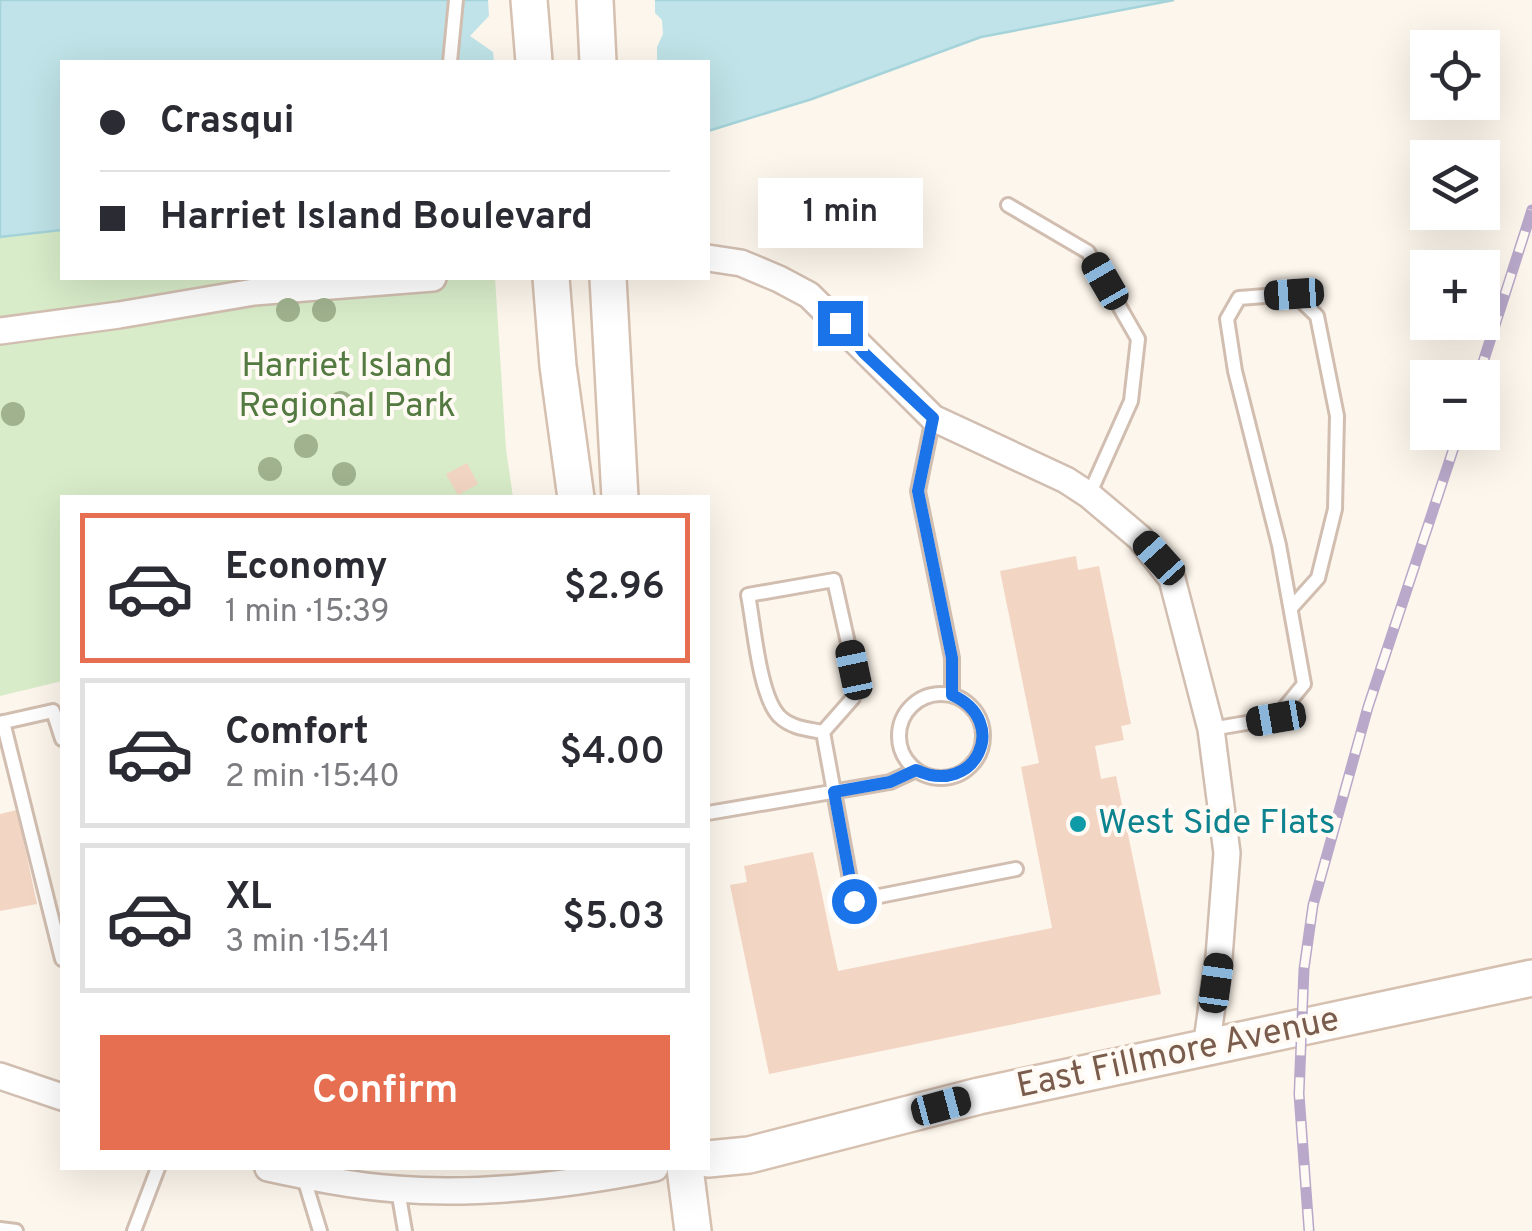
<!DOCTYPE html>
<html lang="en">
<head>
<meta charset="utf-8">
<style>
	:root { --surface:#fff; --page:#f2f2f3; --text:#2b2b33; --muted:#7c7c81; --line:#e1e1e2; --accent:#e76f51 }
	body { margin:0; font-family:Overpass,sans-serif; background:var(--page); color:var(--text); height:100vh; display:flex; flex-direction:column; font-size:38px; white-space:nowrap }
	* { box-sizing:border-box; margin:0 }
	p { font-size:32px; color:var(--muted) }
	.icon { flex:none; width:55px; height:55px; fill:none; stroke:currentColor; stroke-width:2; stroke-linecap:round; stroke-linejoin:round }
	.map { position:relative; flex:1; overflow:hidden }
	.side { position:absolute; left:60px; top:495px; width:650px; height:675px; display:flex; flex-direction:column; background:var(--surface); border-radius:0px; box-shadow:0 10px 40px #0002 }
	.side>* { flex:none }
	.banner { position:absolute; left:60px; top:60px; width:650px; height:220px; border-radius:0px; box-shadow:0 10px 40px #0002; display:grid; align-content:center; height:220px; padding:0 40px; background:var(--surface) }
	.buttons { position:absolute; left:1410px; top:30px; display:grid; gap:20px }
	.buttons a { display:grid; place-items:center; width:90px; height:90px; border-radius:0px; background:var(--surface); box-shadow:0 10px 40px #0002; font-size:50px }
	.end { position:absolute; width:45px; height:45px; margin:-22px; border:12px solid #1a73e8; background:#fff; box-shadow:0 0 0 5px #fff }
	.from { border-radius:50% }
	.bubble { position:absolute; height:70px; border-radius:0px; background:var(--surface); box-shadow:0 10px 40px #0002; font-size:32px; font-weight:600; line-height:70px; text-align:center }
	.car { position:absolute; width:30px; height:60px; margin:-30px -15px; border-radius:12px; box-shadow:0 0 8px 2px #0007; background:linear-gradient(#222 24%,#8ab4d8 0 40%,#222 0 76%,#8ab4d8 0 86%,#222 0) }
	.banner b { display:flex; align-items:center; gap:35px; height:95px; font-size:38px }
	.banner b+b { border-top:2px solid var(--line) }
	.banner i { width:25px; height:25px; background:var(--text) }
	ul { padding:18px 0 0; list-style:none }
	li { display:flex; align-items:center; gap:30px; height:150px; margin:0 20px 15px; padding:0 20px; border:5px solid var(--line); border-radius:0px }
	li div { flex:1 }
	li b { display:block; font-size:38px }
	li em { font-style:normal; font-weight:600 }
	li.on { border-color:var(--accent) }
	li>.icon { width:90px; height:90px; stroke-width:1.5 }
	.cta { display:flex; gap:20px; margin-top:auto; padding:20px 40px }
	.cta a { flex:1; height:115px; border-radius:0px; background:var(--accent); color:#fff; font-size:40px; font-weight:600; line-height:115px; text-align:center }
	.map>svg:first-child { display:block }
	.green { fill:#d8ecc9 }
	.water { fill:#bfe3e8; stroke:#a5d3da; stroke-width:2.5 }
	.pier { fill:#fdf6ec }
	.building { fill:#f3d5c3 }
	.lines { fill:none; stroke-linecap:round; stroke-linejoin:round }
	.lane-casing { stroke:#d1beb0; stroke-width:18 }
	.street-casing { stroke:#d1beb0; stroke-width:30 }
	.secondary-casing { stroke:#d6c0b0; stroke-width:40 }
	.lane { stroke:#fff; stroke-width:12 }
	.street { stroke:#fff; stroke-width:25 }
	.secondary { stroke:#fff; stroke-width:35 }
	.rail-casing { stroke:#b9a8c9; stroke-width:11 }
	.rail { stroke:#fffaf3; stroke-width:8; stroke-dasharray:22; stroke-linecap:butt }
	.tree { fill:#a0b28e }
	.route { stroke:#1a73e8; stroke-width:12 }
	.culture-dot { fill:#0f9aa8; stroke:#fffaf3; stroke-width:4 }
	.labels { text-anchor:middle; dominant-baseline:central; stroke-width:8; stroke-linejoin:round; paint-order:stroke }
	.park-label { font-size:35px; fill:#537a41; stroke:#fffaf3 }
	.culture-label { font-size:35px; fill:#0d838f; stroke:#fffaf3; text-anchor:start }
	.street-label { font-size:35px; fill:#7a5c4d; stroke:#fffaf3 }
</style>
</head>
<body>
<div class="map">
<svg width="1532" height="1231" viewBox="0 0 1532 1231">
	<rect width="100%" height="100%" fill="#fdf6ec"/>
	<path class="green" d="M62 230V278H495L506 449 513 497 62 498V681L0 696V237Z"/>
	<path class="water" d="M0 0H1174L981 37 812 99 708 131V62H62V230L0 237Z"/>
	<path class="pier" d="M488 0H655V13L662 20 663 34 657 47V62H494L493 52 470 36 489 16Z"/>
	<path class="building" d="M467 463 478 484 458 495 446 474Z
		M1076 556 1078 570 1099 566 1131 724 1121 726 1124 740 1095 746 1101 779 1116 776 1161 994 769 1074 730 885 747 882 744 866 813 852 838 971 1052 928 1021 767 1039 763 1000 571Z
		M17 810 37 904 0 911V814Z"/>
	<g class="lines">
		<defs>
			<path id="lane" d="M450 62 456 0
				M1008 205 1088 252 1138 339 1131 401 1089 495
				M933 418 918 491 952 658V695
				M899 736a42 42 0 1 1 84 0a42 42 0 1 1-84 0Z
				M3 722 62 959
				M0 723 53 711 62 739
				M1211 729 1276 718 1304 684 1279 545 1235 371 1227 319 1239 298 1294 294 1317 316 1337 416 1335 509 1318 578 1291 608
				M823 732 853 698 854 670 834 580 748 595C754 625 759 695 779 716 791 728 807 729 823 732L854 901 1016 869
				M708 813 890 782 916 770
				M303 1175 320 1231
				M398 1190 405 1231
				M0 1229 16 1231
				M134 1231 158 1168"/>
			<path id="street" d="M708 258 741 263 779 279 809 295 933 418 1066 480 1089 495 1140 538 1172 579 1211 729 1227 853 1219 957 1206 1048
				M0 331 119 315 254 292 433 278
				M0 1076 62 1097
				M268 1168C310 1177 352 1186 396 1189 478 1196 574 1184 655 1168"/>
			<path id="secondary" d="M529 0 534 62
				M595 0 598 62
				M551 278 558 366 576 498
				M608 278 620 498
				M708 1159 749 1155 979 1096 1532 978
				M685 1168 693 1231"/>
		</defs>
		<use href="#lane" class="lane-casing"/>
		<use href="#street" class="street-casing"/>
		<use href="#secondary" class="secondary-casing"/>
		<use href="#lane" class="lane"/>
		<use href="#street" class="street"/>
		<use href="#secondary" class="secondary"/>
		<defs>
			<path id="rail" d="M1478 378 1532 210
				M1309 1231 1299 1094 1304 969 1313 905 1368 707 1459 432"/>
		</defs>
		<use href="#rail" class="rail-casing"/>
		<use href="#rail" class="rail"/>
	</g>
	<g class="tree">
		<circle cx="288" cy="310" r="12"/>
		<circle cx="324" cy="310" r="12"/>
		<circle cx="341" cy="403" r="12"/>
		<circle cx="13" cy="414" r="12"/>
		<circle cx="306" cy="446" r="12"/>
		<circle cx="270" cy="469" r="12"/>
		<circle cx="344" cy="474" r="12"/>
	</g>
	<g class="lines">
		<path class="route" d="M840 323 864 353 933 418 918 491 952 658V695C1011 721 976 798 916 770L890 782 834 792 854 901"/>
	</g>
	<circle class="culture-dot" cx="1078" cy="824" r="10"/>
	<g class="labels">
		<g class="park-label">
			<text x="347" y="367">Harriet Island<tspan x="347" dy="40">Regional Park</tspan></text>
		</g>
		<g class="culture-label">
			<text x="1098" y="824">West Side Flats</text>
		</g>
		<g class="street-label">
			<text transform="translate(1178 1054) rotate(-12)">East Fillmore Avenue</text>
		</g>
	</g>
</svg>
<div class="buttons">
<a><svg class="icon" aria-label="locate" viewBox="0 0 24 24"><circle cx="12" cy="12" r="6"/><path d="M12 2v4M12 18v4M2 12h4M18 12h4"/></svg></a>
<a><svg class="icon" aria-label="layers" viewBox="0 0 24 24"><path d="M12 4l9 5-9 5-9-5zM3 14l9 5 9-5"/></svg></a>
<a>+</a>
<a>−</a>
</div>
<i class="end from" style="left:854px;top:901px"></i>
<i class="end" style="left:840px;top:323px"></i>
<div class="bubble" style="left:758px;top:178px;width:165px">1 min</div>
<i class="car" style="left:1105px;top:281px;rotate:330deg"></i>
<i class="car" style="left:1294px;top:294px;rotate:266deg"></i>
<i class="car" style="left:1159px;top:558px;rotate:318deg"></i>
<i class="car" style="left:854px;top:670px;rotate:348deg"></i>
<i class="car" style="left:1276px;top:718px;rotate:260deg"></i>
<i class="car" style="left:1216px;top:983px;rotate:8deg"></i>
<i class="car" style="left:941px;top:1106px;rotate:75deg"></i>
<div class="banner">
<b><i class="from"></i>Crasqui</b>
<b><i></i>Harriet Island Boulevard</b>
</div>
<section class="side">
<ul>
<li class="on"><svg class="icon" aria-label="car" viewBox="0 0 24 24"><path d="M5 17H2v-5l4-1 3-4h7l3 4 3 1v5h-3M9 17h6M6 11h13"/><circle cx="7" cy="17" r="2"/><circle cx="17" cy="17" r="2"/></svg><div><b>Economy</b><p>1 min · 15:39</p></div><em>$2.96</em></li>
<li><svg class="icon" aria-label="car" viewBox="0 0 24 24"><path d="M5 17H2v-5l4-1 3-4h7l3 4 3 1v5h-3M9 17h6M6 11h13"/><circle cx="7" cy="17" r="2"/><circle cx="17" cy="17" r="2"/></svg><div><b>Comfort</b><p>2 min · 15:40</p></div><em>$4.00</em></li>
<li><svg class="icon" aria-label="car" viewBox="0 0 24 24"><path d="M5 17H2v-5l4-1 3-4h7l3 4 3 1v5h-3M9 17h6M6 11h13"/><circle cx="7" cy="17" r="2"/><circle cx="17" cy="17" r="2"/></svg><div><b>XL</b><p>3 min · 15:41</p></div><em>$5.03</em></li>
</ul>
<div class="cta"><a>Confirm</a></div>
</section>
</div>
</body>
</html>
